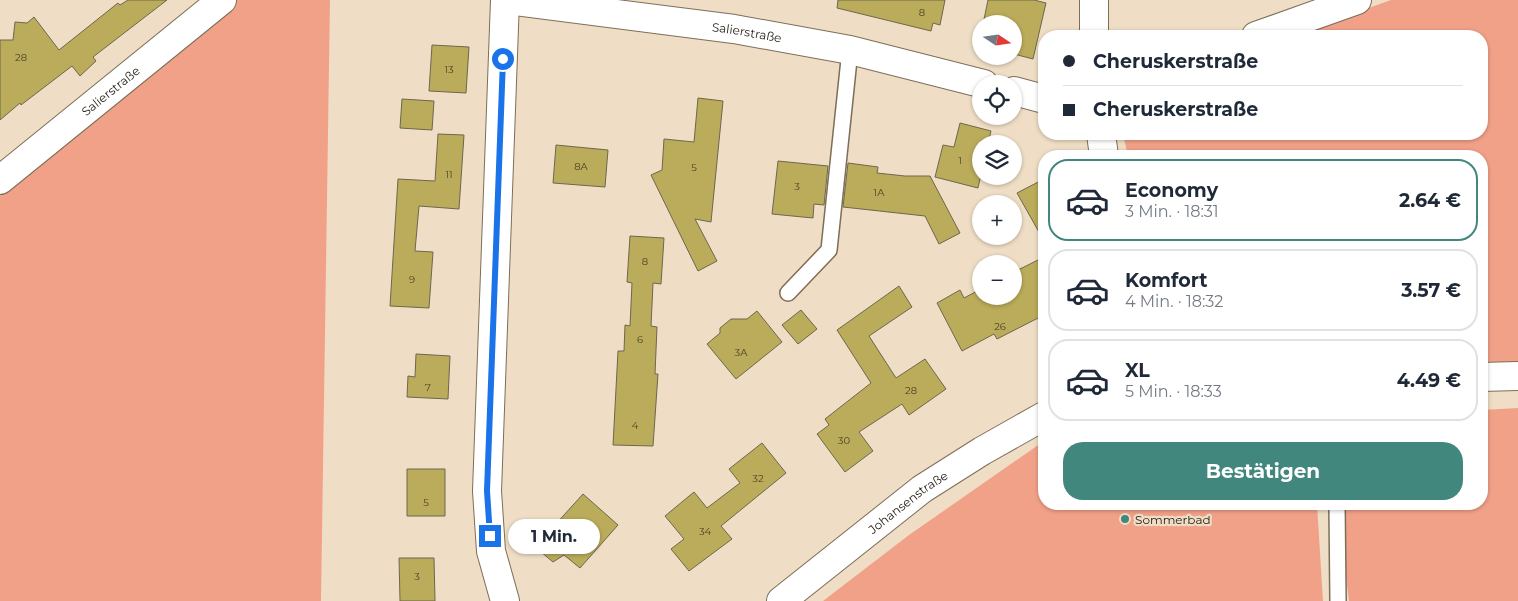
<!DOCTYPE html>
<html lang="de">
<head>
<meta charset="utf-8">
<style>
	:root { --surface:#fff; --page:#f6f6f7; --text:#1f2937; --muted:#747a83; --line:#e0e1e3; --accent:#42877e }
	body { margin:0; font-family:Montserrat,sans-serif; background:var(--page); color:var(--text); height:100vh; display:flex; flex-direction:column; font-size:19px; white-space:nowrap }
	* { box-sizing:border-box; margin:0 }
	p { font-size:16px; color:var(--muted) }
	.icon { flex:none; width:28px; height:28px; fill:none; stroke:currentColor; stroke-width:2; stroke-linecap:round; stroke-linejoin:round }
	.map { position:relative; flex:1; overflow:hidden }
	.sheet { position:absolute; left:1038px; top:150px; width:450px; height:360px; display:flex; flex-direction:column; background:var(--surface); border-radius:20px; box-shadow:0 1px 4px #0004 }
	.sheet>* { flex:none }
	.hud { position:absolute; left:1038px; top:30px; width:450px; height:110px; border-radius:20px; box-shadow:0 1px 4px #0004; display:grid; align-content:center; height:110px; padding:0 25px; background:var(--surface) }
	.needle { width:32px; rotate:103deg }
	.fabs { position:absolute; left:972px; top:15px; display:grid; gap:10px }
	.fabs a { display:grid; place-items:center; width:50px; height:50px; border-radius:50%; background:var(--surface); box-shadow:0 1px 4px #0004; font-size:25px }
	.end { position:absolute; width:22px; height:22px; margin:-11px; border:6px solid #1a73e8; background:#fff; box-shadow:0 0 0 2px #fff }
	.from { border-radius:50% }
	.bubble { position:absolute; height:35px; border-radius:18px; background:var(--surface); box-shadow:0 1px 4px #0004; font-size:16px; font-weight:700; line-height:35px; text-align:center }
	.hud b { display:flex; align-items:center; gap:18px; height:48px; font-size:19px }
	.hud b+b { border-top:1px solid var(--line) }
	.hud i { width:12px; height:12px; background:var(--text) }
	ul { padding:9px 0 0; list-style:none }
	li { display:flex; align-items:center; gap:15px; height:82px; margin:0 10px 8px; padding:0 15px; border:2px solid var(--line); border-radius:20px }
	li div { flex:1 }
	li b { display:block; font-size:19px }
	li em { font-style:normal; font-weight:700 }
	li.on { border-color:var(--accent) }
	li>.icon { width:45px; height:45px; stroke-width:1.5 }
	.button { display:flex; gap:10px; margin-top:auto; padding:10px 25px }
	.button a { flex:1; height:58px; border-radius:20px; background:var(--accent); color:#fff; font-size:20px; font-weight:700; line-height:58px; text-align:center }
	.map>svg:first-child { display:block }
	.green { fill:#f2a189 }
	.building { fill:#baac5a; stroke:#6c674e }
	.lines { fill:none; stroke-linecap:round; stroke-linejoin:round }
	.service-casing { stroke:#7d6e58; stroke-width:18 }
	.minor-casing { stroke:#7d6e58; stroke-width:30 }
	.service { stroke:#fff; stroke-width:15 }
	.minor { stroke:#fff; stroke-width:28 }
	.route { stroke:#1a73e8; stroke-width:6 }
	.poi-dot { fill:#42877e; stroke:#efdec5; stroke-width:2 }
	.labels { text-anchor:middle; dominant-baseline:central; stroke-width:4.5; stroke-linejoin:round; paint-order:stroke }
	.number-label { font-size:10px; fill:#4c4428 }
	.street-label { font-size:12px; fill:#272118; stroke:#efdec5 }
	.poi-label { font-size:12px; fill:#272118; stroke:#efdec5; text-anchor:start }
</style>
</head>
<body>
<div class="map">
<svg width="1518" height="601" viewBox="0 0 1518 601">
	<rect width="100%" height="100%" fill="#efdec5"/>
	<path class="green" d="M236 0H330L321 601H0V193L216 15Z
		M1391 0H1518V381L1481 379V156H1128L1123 134H1481V36H1290Z
		M1518 408V601H1349L1337 504H1481V410Z
		M1044 441V504H1317L1323 601H823L909 535Z"/>
	<path class="building" d="M128 0H167L93 57 96 61 80 76 72 66 21 105 20 103 0 120V40H13L15 22 27 23 34 17 59 50 118 3 120 5Z
		M838 0H945L940 25 933 23 931 31 837 8Z
		M988 0H1034L1046 3 1033 59 1014 54V24H983Z
		M432 45 469 47 466 93 429 91Z
		M698 98 723 101 711 222 695 219 717 261 698 271 651 175 662 170 664 139 694 142Z
		M402 99 434 101 432 130 400 128Z
		M960 123 991 131 988 144H981V174L978 188 935 177 943 145 954 147Z
		M438 134 464 135 459 209 419 206 415 251 433 252 429 308 390 306 398 179 435 181Z
		M556 145 608 150 605 187 553 183Z
		M778 161 828 166 824 205 814 204 813 218 772 214Z
		M848 163 878 167 877 173 905 176H930L960 233 939 244 925 216 843 207Z
		M1044 179V241L1017 193Z
		M630 236 664 238 661 284 653 283 651 326 657 327 655 374H658L653 446 613 445 618 351H624L625 325 630 326 632 283 627 282Z
		M1044 257V315L997 339 994 334 962 351 937 303 960 290 964 298 981 289V296H1014V272Z
		M899 286 912 307 869 336 896 378 925 359 946 389 909 415 902 404 859 432 873 451 845 472 817 434 829 425 825 419 871 383 837 330Z
		M801 310 817 329 798 344 782 325Z
		M757 311 782 342 736 379 707 344 720 333V328L731 319H747Z
		M416 354 450 356 448 399 407 397 408 376 415 377Z
		M762 443 786 473 721 526 732 539 689 571 671 549 684 539 665 516 694 492 707 508 740 483 729 469Z
		M407 469H445V516H407Z
		M583 494 618 525 580 568 564 555 553 562 535 547Z
		M399 558H434L435 601H400Z"/>
	<g class="lines">
		<defs>
			<path id="service" d="M788 293 829 250 850 50
				M1337 504 1338 601"/>
			<g id="minor">
				<path d="M505 0 487 491 491 551 505 601"/>
				<path id="s1" d="M507 0 734 29 850 50 984 84"/>
				<path d="M1094 36V0"/>
				<path d="M1256 36 1357 0"/>
				<path d="M1014 91 1044 99"/>
				<path d="M1101 134 1104 156"/>
				<path id="s2" d="M0 180 222 0"/>
				<path d="M1481 377 1518 376"/>
				<path id="s3" d="M781 601 922 489 982 451 1044 416"/>
			</g>
		</defs>
		<use href="#service" class="service-casing"/>
		<use href="#minor" class="minor-casing"/>
		<use href="#service" class="service"/>
		<use href="#minor" class="minor"/>
	</g>
	<g class="lines">
		<path class="route" d="M490 536 487 491 503 59"/>
	</g>
	<circle class="poi-dot" cx="1125" cy="519" r="5"/>
	<g class="labels">
		<g class="number-label">
			<text x="922" y="12">8</text>
			<text x="21" y="57">28</text>
			<text x="449" y="69">13</text>
			<text x="960" y="160">1</text>
			<text x="581" y="166">8A</text>
			<text x="694" y="167">5</text>
			<text x="449" y="174">11</text>
			<text x="797" y="186">3</text>
			<text x="879" y="192">1A</text>
			<text x="645" y="261">8</text>
			<text x="412" y="279">9</text>
			<text x="1000" y="326">26</text>
			<text x="640" y="339">6</text>
			<text x="741" y="352">3A</text>
			<text x="428" y="387">7</text>
			<text x="911" y="390">28</text>
			<text x="635" y="425">4</text>
			<text x="844" y="440">30</text>
			<text x="758" y="478">32</text>
			<text x="426" y="502">5</text>
			<text x="705" y="531">34</text>
			<text x="417" y="576">3</text>
		</g>
		<g class="street-label">
			<text stroke="none"><textPath href="#s1" startOffset="242">Salierstraße</textPath></text>
			<text stroke="none"><textPath href="#s2" startOffset="142">Salierstraße</textPath></text>
			<text stroke="none"><textPath href="#s3" startOffset="161">Johansenstraße</textPath></text>
		</g>
		<g class="poi-label">
			<text x="1135" y="519">Sommerbad</text>
		</g>
	</g>
</svg>
<div class="fabs">
<a><svg class="needle" viewBox="-14 -14 28 28"><path d="M0-13l5 13h-10z" fill="#e53935"/><path d="M0 13l5-13h-10z" fill="#747a83"/></svg></a>
<a><svg class="icon" aria-label="locate" viewBox="0 0 24 24"><circle cx="12" cy="12" r="6"/><path d="M12 2v4M12 18v4M2 12h4M18 12h4"/></svg></a>
<a><svg class="icon" aria-label="layers" viewBox="0 0 24 24"><path d="M12 4l9 5-9 5-9-5zM3 14l9 5 9-5"/></svg></a>
<a>+</a>
<a>−</a>
</div>
<i class="end from" style="left:503px;top:59px"></i>
<i class="end" style="left:490px;top:536px"></i>
<div class="bubble" style="left:508px;top:519px;width:92px">1 Min.</div>
<div class="hud">
<b><i class="from"></i>Cheruskerstraße</b>
<b><i></i>Cheruskerstraße</b>
</div>
<section class="sheet">
<ul>
<li class="on"><svg class="icon" aria-label="car" viewBox="0 0 24 24"><path d="M5 17H2v-5l4-1 3-4h7l3 4 3 1v5h-3M9 17h6M6 11h13"/><circle cx="7" cy="17" r="2"/><circle cx="17" cy="17" r="2"/></svg><div><b>Economy</b><p>3 Min. · 18:31</p></div><em>2.64 €</em></li>
<li><svg class="icon" aria-label="car" viewBox="0 0 24 24"><path d="M5 17H2v-5l4-1 3-4h7l3 4 3 1v5h-3M9 17h6M6 11h13"/><circle cx="7" cy="17" r="2"/><circle cx="17" cy="17" r="2"/></svg><div><b>Komfort</b><p>4 Min. · 18:32</p></div><em>3.57 €</em></li>
<li><svg class="icon" aria-label="car" viewBox="0 0 24 24"><path d="M5 17H2v-5l4-1 3-4h7l3 4 3 1v5h-3M9 17h6M6 11h13"/><circle cx="7" cy="17" r="2"/><circle cx="17" cy="17" r="2"/></svg><div><b>XL</b><p>5 Min. · 18:33</p></div><em>4.49 €</em></li>
</ul>
<div class="button"><a>Bestätigen</a></div>
</section>
</div>
</body>
</html>
